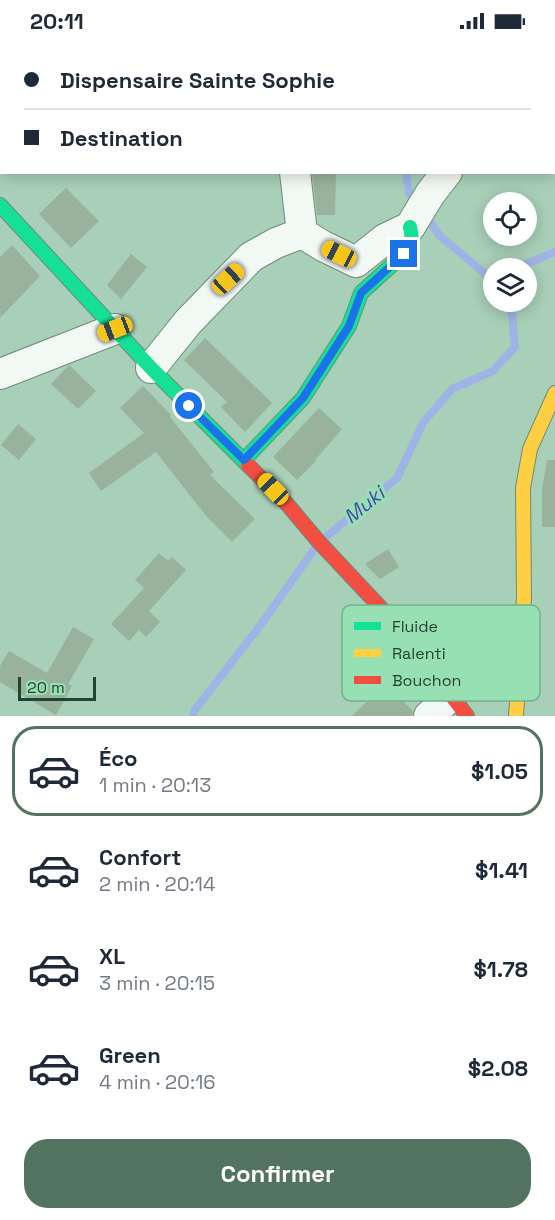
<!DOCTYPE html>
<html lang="fr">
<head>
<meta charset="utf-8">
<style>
	:root { --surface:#fff; --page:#f2f2f3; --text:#1f2937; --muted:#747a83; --line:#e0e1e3; --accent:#52735f }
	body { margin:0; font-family:"Space Grotesk",sans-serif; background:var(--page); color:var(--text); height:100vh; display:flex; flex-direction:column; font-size:22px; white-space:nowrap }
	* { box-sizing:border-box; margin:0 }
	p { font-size:20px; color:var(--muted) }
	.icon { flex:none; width:33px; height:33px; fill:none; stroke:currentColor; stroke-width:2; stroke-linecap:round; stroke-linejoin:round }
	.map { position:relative; height:674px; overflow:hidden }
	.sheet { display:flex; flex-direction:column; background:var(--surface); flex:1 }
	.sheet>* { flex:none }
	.hud { position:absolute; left:0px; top:0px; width:555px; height:132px; box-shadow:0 3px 15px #0003; display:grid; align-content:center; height:132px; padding:0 24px; background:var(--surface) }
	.fabs { position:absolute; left:483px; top:150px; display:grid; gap:12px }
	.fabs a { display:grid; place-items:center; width:54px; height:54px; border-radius:50%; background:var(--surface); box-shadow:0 3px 15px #0003; font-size:30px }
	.scale { position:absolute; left:18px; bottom:15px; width:78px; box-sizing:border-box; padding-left:6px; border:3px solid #244230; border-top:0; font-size:16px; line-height:21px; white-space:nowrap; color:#244230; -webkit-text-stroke:4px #97e0b3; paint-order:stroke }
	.end { position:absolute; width:27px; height:27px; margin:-14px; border:8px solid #1a73e8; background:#fff; box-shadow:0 0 0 3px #fff }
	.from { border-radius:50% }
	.car { position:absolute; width:18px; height:36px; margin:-18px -9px; border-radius:8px; box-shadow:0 0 4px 2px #0007; background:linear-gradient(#f5c518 24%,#345 0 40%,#f5c518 0 76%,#345 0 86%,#f5c518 0) }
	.hud b { display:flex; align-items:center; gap:21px; height:57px; font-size:22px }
	.hud b+b { border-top:2px solid var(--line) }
	.hud i { width:15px; height:15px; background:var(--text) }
	ul { padding:10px 0 0; list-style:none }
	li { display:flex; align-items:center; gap:18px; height:90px; margin:0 12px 9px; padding:0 12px; border:3px solid transparent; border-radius:24px }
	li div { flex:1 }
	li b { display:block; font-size:22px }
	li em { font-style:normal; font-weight:700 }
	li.selected { border-color:var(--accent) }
	li>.icon { width:54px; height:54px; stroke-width:1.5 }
	.button { display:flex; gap:12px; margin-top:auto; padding:12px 24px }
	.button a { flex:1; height:69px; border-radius:24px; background:var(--accent); color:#fff; font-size:24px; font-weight:700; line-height:69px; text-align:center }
	.status { display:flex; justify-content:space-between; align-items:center; height:42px; padding:0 30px; background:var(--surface); direction:ltr }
	.status svg { height:16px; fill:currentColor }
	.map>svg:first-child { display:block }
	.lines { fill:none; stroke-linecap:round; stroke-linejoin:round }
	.stream { stroke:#9eb3e6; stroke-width:8 }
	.building { fill:#98b29c }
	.street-casing { stroke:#6d8c7a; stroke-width:32 }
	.fast-casing { stroke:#6d8c7a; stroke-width:16 }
	.slow-casing { stroke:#6d8c7a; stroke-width:16 }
	.jam-casing { stroke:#6d8c7a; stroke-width:16 }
	.street { stroke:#f2f8f4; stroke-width:30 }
	.fast { stroke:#16e098; stroke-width:14 }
	.slow { stroke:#ffcf43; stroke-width:14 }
	.jam { stroke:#f24e42; stroke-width:14 }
	.route { stroke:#1a73e8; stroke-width:8 }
	.labels { text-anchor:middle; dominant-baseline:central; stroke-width:6; stroke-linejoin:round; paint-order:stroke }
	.water-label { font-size:20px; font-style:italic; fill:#4449a9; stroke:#97e0b3 }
	.key { fill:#97e0b3; stroke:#74b18c; stroke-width:1.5 }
	.key-label { font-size:16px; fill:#244230 }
</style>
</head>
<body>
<div class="status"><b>20:11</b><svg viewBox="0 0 49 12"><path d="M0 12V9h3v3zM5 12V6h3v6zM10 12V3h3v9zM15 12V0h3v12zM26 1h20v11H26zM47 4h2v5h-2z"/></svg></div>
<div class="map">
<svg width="555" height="674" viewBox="0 0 555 674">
	<rect width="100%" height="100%" fill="#a8cfb7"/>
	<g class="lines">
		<path class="stream" d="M418 2 419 0
			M406 130 409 151 417 162
			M426 174 440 194 494 239
			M517 226 555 210
			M326 495 397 436 423 381 452 347 493 329 515 305 512 272 505 260
			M193 674 195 668 262 581 315 506"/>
	</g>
	<path class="building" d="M312 130H336L335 173H317Z
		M66 146 99 179 71 206 39 172Z
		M12 203 40 234 0 276V215Z
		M131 212 147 225 121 257 107 243Z
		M205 296 272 361 245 390 221 365 227 360 184 318Z
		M69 323 96 349 78 367 51 342Z
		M143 344 171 373 170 375 214 430 210 433 255 477 232 500 207 475 156 410 101 449 89 431 144 391 120 366Z
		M319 366 342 387 315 418 316 419 297 438 273 415Z
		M18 382 36 397 19 418 1 403Z
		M547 418H555V485H542V448Z
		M388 507 399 525 380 537 365 522Z
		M159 511 168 519 172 515 186 528 149 569 160 580 146 595 139 588 129 599 111 582 144 546 135 538Z
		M73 585 94 597 68 642 72 644 56 673 0 640V624L9 609 47 631Z
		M385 642 413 669 412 674H352Z"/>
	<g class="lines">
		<defs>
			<path id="street" d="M275 0V2
				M554 35 555 34
				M554 108 555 109
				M302 191 323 204 356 220 385 197 410 185 430 152 447 130
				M151 326 188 280 251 215 276 201 302 191 295 130
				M0 332 115 287
				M429 674 451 654"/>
			<path id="fast" d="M0 163 151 326 248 423
				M244 418 303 356 349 284 361 251 404 212 412 197 410 185"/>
			<path id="slow" d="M516 674 524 556 523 446 530 407 555 351"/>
			<path id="jam" d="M248 423 287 462 319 500 396 582 467 674"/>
		</defs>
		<use href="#street" class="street-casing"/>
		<use href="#fast" class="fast-casing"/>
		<use href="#slow" class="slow-casing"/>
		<use href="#jam" class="jam-casing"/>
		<use href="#street" class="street"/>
		<use href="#fast" class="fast"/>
		<use href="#slow" class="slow"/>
		<use href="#jam" class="jam"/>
	</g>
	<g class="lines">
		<path class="route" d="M189 364 244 418 303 356 349 284 361 251 404 212"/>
	</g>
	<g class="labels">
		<g class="water-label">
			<text transform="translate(364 463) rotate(-39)">Muki</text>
		</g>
	</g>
	<rect x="342" y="563" width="198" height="96" rx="9" class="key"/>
	<rect x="354" y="580" width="27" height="8" fill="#16e098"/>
	<rect x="354" y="607" width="27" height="8" fill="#ffcf43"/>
	<rect x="354" y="634" width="27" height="8" fill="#f24e42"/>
	<g class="key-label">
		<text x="392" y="590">Fluide</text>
		<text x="392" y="617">Ralenti</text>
		<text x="392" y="644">Bouchon</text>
	</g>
</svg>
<div class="fabs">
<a><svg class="icon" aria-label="locate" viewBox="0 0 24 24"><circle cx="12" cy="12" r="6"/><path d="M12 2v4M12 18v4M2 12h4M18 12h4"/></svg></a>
<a><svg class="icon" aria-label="layers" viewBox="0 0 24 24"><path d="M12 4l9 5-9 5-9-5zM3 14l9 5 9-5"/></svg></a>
</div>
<div class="scale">20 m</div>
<i class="end from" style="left:189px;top:364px"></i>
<i class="end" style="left:404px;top:212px"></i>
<i class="car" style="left:339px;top:212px;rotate:296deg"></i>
<i class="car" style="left:228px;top:237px;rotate:47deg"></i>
<i class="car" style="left:115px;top:287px;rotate:249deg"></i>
<i class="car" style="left:273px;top:447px;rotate:316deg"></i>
<div class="hud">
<b><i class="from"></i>Dispensaire Sainte Sophie</b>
<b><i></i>Destination</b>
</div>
</div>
<section class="sheet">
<ul>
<li class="selected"><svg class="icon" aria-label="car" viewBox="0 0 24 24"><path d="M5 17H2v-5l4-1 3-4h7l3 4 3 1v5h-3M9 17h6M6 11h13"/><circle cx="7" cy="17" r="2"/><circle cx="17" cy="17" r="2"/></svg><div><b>Éco</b><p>1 min · 20:13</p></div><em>$1.05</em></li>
<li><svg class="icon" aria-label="car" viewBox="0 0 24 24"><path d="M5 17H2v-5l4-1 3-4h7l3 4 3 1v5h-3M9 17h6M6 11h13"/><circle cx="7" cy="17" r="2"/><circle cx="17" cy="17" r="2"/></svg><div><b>Confort</b><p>2 min · 20:14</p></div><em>$1.41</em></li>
<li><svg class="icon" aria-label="car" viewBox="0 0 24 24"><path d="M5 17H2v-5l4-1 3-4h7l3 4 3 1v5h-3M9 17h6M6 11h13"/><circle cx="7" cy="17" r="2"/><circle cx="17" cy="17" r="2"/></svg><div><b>XL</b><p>3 min · 20:15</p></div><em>$1.78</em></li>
<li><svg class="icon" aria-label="car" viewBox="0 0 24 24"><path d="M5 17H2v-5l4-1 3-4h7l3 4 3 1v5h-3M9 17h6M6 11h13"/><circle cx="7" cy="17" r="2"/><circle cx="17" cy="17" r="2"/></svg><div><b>Green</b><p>4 min · 20:16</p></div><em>$2.08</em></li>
</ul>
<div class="button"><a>Confirmer</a></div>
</section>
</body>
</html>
